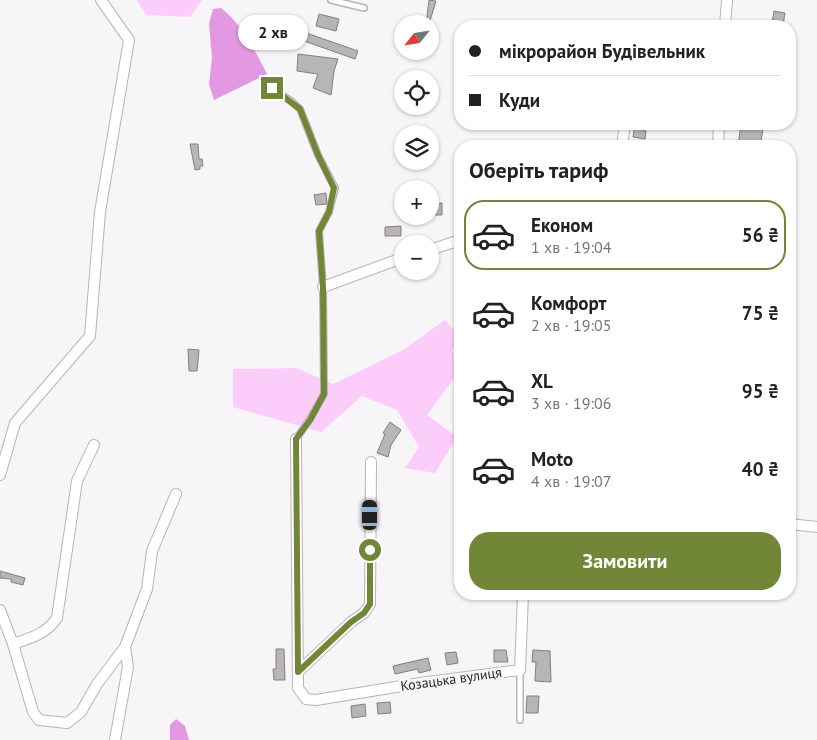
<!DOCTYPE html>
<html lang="uk">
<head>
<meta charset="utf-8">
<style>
	:root { --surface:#fff; --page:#f6f6f6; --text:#222; --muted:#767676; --line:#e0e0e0; --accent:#718637 }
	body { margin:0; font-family:"PT Sans",sans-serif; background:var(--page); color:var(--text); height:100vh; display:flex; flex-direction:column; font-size:19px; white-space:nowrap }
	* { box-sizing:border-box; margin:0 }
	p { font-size:16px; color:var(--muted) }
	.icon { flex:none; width:28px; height:28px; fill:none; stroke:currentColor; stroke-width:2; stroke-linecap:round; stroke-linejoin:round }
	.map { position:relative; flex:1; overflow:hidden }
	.panel { position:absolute; left:454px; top:140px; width:342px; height:460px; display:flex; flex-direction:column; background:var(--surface); border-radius:20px; box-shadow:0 1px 4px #0004 }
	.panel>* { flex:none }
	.banner { position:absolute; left:454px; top:20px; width:342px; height:110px; border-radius:20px; box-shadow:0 1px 4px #0004; display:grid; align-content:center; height:110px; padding:0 15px; background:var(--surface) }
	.needle { width:32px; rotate:240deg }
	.buttons { position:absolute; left:394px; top:15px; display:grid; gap:10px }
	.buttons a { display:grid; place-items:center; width:45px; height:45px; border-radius:50%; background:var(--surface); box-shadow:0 1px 4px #0004; font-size:25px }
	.end { position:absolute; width:22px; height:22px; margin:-11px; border:6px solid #718637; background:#fff; box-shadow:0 0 0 2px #fff }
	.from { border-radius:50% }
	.bubble { position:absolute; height:35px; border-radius:18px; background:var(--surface); box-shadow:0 1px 4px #0004; font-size:16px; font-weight:800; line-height:35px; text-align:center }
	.car { position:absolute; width:15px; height:30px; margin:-15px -8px; border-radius:6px; box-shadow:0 0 4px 1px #0007; background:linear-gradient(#222 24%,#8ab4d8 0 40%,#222 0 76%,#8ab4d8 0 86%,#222 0) }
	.banner b { display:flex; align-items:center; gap:18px; height:48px; font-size:19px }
	.banner b+b { border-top:1px solid var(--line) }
	.banner i { width:12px; height:12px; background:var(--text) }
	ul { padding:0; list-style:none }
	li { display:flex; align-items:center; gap:15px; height:70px; margin:0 10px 8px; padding:0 5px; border:2px solid transparent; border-radius:20px }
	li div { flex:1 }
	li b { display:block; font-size:19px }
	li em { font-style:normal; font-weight:800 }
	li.active { border-color:var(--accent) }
	li>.icon { width:45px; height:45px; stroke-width:1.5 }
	h2 { padding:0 15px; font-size:22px; line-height:60px }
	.cta { display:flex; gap:10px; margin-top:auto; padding:10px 15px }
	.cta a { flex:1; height:58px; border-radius:20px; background:var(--accent); color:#fff; font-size:20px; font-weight:800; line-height:58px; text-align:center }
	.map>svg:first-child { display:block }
	.green { fill:#fcccfb }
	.water { fill:#e299e1 }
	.building { fill:#b8b5b8; stroke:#827f82 }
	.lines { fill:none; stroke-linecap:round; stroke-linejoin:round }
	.service-casing { stroke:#b7b4b7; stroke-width:8 }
	.minor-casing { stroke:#b7b4b7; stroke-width:12 }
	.service { stroke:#fff; stroke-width:5 }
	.minor { stroke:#fff; stroke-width:10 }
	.route { stroke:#718637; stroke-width:6 }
	.labels { text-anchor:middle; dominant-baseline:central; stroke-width:5; stroke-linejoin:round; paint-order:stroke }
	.street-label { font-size:14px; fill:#282627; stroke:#f8f5f8 }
</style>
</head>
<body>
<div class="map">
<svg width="817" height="740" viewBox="0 0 817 740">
	<rect width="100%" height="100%" fill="#f8f5f8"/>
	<path class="green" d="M137 0H202L190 17 146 15Z
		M445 320 460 336 452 350 460 364V370L427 415 457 437 435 473 405 468 419 447 397 410 362 396 321 432 233 407V369L296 368 333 384 403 350Z"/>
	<path class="water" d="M221 8C243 25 254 49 267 74L214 100 209 84 212 58 209 24 213 9Z
		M176 719 185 726 189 740H170V725Z"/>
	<path class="building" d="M429 0 436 1 429 24H426Z
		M774 11 785 13 783 25 772 23Z
		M319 14 339 19 336 31 316 26Z
		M292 28 358 51 355 59 290 36Z
		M298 54 338 59 334 71 331 95 313 88 318 74 297 71Z
		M635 124 644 125 643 131H646L645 139 633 137Z
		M741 124H764L760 146H738Z
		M190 144H198L199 159H202L203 166H200V169L195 170Z
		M326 193 327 204 316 205 314 195Z
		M442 203V215H430V204Z
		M401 226V236H385V227Z
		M188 349 199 350 197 371H189Z
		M390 422 401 430 391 445 388 457 377 453 385 434 383 433Z
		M0 571 25 578 23 585 11 582V579L0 578Z
		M276 649H284L285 680H274L273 669H276Z
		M494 650H506L508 662H494Z
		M533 650 550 651 551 682 535 681 536 662H532Z
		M456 652 458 663 447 665 445 653Z
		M428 658 431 670 419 673 418 669 395 674 393 666Z
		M527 696H539L538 713H526Z
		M390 702 391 713 378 714 377 703Z
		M365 704 366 716 352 718 351 706Z"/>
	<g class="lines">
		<defs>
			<path id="service" d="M331 0 364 8
				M272 88 291 101 300 109 318 155 335 188 329 212 319 231 323 287 324 394 310 419 296 439
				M520 670V720"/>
			<path id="minor" d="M725 26 727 0
				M622 146 625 124
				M718 146 719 124
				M430 250 460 240
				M323 287 402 258
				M296 439 298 688 306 699 316 700 420 683 520 670 523 594
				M0 475 15 423 90 336 100 212 129 40 101 0
				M790 524 817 527
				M0 610 13 644 33 712 39 720 67 723 81 712 97 684 125 647 147 589 152 551 176 494
				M13 644C31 638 46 634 57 618L77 481 94 445
				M298 672 351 622 364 613 370 604 371 462
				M115 740 128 667 125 647"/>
		</defs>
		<use href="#service" class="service-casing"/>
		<use href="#minor" class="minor-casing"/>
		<use href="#service" class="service"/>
		<use href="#minor" class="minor"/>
	</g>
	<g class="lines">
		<path class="route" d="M272 88 300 109 318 155 334 188 329 212 319 231 323 287 324 394 310 420 296 439 298 672 351 622 364 613 370 604V550"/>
	</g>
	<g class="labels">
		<g class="street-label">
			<text transform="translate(451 679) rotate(-8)">Козацька вулиця</text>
		</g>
	</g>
</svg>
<div class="buttons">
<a><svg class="needle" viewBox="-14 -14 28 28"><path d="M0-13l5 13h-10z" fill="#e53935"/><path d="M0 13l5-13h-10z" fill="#767676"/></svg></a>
<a><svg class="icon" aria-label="locate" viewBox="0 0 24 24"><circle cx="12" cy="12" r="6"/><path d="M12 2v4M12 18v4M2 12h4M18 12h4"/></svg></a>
<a><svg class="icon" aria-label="layers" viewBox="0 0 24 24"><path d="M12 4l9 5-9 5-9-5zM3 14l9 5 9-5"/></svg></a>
<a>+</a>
<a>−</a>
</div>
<i class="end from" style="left:370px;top:550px"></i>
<i class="end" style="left:272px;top:88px"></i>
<div class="bubble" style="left:238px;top:15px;width:70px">2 хв</div>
<i class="car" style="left:370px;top:515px;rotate:0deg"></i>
<div class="banner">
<b><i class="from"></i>мікрорайон Будівельник</b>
<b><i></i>Куди</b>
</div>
<section class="panel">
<h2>Оберіть тариф</h2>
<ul>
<li class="active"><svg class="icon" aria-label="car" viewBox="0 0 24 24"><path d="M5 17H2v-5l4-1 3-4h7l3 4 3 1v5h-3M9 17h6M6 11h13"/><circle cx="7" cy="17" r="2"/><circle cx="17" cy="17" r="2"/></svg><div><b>Економ</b><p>1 хв · 19:04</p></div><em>56 ₴</em></li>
<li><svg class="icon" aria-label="car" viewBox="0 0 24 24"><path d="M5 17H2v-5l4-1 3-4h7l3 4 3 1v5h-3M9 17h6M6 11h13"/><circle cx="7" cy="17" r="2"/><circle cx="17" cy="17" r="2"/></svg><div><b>Комфорт</b><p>2 хв · 19:05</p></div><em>75 ₴</em></li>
<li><svg class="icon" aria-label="car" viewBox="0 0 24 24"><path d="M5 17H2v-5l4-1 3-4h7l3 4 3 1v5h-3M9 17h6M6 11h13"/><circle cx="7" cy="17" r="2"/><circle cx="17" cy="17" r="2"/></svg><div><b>XL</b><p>3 хв · 19:06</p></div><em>95 ₴</em></li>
<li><svg class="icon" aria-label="car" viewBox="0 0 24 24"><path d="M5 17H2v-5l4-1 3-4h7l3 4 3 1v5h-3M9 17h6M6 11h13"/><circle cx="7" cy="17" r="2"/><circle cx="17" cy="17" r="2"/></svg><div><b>Moto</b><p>4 хв · 19:07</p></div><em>40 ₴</em></li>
</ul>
<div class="cta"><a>Замовити</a></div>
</section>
</div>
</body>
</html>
